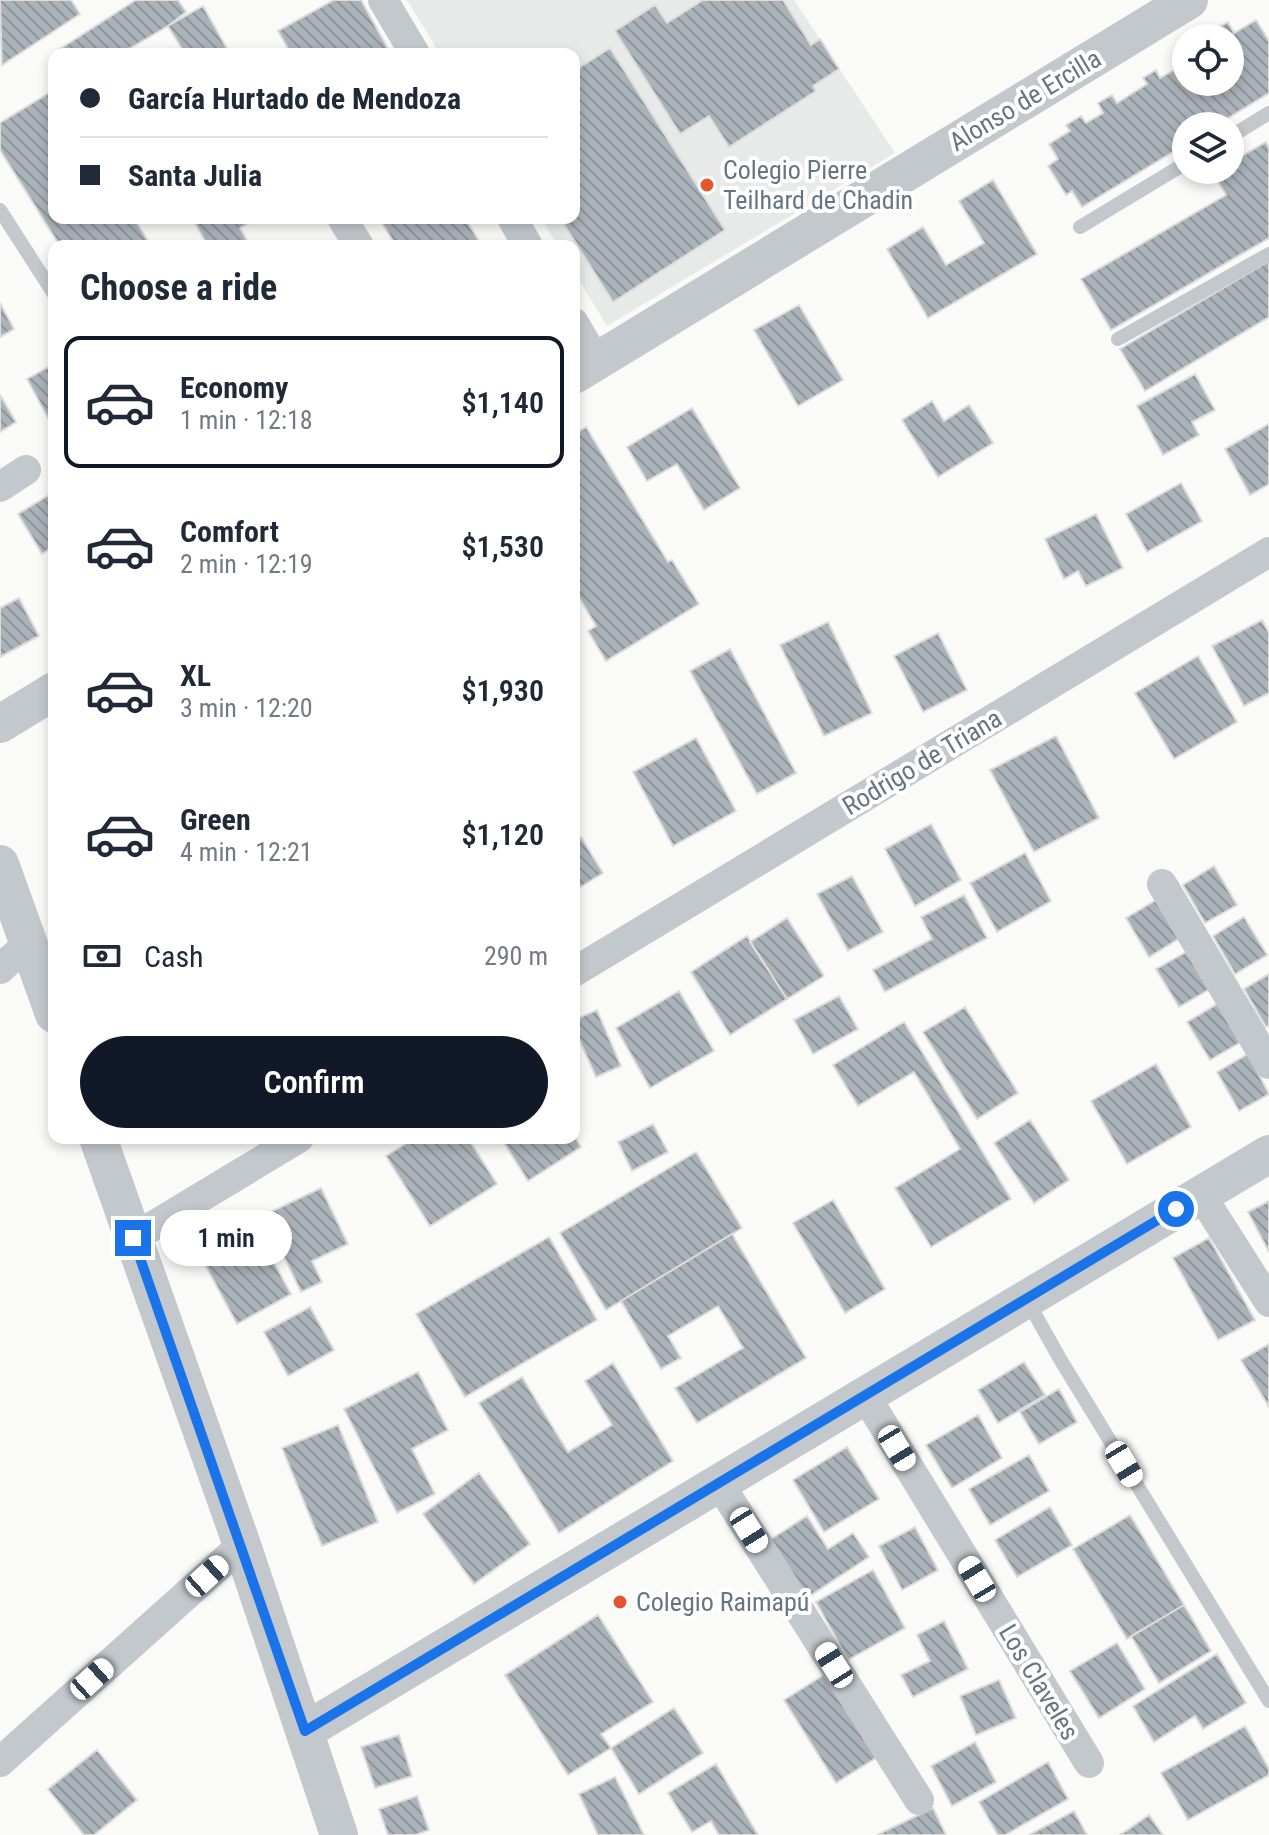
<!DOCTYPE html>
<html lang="en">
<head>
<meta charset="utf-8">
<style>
	:root { --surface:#fff; --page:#f6f6f7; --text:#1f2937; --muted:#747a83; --line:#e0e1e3; --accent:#111827 }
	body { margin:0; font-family:"Roboto Condensed",sans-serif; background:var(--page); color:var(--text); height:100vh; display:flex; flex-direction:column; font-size:30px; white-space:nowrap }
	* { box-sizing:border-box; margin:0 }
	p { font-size:26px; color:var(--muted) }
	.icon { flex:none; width:44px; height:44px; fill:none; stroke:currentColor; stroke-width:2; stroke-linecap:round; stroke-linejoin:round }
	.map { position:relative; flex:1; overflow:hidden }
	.drawer { position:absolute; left:48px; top:240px; width:532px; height:904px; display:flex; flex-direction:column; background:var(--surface); border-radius:16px; box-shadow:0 4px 12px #0003 }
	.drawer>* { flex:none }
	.hud { position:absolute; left:48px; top:48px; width:532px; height:176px; border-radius:16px; box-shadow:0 4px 12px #0003; display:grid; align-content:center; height:176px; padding:0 32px; background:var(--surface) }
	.controls { position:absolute; left:1172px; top:24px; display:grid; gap:16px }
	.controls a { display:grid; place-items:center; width:72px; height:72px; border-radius:50%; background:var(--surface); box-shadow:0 4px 12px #0003; font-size:40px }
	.end { position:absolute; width:36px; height:36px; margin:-18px; border:10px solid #1a73e8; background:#fff; box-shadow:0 0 0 4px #fff }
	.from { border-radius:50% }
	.bubble { position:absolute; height:56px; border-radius:28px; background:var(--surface); box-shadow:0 4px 12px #0003; font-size:26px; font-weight:600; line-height:56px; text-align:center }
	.car { position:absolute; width:24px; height:48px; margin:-24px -12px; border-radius:10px; box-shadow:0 0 6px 2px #0007; background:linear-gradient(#fff 24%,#345 0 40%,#fff 0 76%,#345 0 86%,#fff 0) }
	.hud b { display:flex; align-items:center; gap:28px; height:76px; font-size:30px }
	.hud b+b { border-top:2px solid var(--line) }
	.hud i { width:20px; height:20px; background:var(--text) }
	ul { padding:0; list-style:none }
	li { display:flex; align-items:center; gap:24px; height:132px; margin:0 16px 12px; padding:0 16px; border:4px solid transparent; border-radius:16px }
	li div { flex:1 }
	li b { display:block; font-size:30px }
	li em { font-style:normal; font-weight:600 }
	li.active { border-color:var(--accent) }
	li>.icon { width:72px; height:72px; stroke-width:1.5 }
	h2 { padding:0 32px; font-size:36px; line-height:96px }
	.pay { display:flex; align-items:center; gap:20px; height:88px; padding:0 32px; font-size:30px }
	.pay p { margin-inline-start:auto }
	.button { display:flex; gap:16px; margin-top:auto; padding:16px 32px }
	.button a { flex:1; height:92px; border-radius:48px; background:var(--accent); color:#fff; font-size:32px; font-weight:600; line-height:92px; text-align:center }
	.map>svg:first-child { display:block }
	.built { fill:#e8e9e9 }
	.building { fill:url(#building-back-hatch); stroke:#dcdcda; stroke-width:2 }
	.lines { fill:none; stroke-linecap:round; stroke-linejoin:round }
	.service { stroke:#c3c8cc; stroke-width:14 }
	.minor { stroke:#c3c8cc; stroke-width:30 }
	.tertiary { stroke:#c3c8cc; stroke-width:38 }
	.route { stroke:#1a73e8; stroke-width:10 }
	.poi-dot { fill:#e4572e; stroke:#fff; stroke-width:3 }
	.labels { text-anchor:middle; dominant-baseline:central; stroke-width:8; stroke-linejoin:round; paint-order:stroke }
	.street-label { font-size:26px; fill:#657683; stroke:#fff }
	.poi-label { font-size:26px; fill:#657683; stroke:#fff; text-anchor:start }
</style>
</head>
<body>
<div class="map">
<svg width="1269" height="1835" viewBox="0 0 1269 1835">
	<defs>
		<pattern id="building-back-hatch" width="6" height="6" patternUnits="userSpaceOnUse" patternTransform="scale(2)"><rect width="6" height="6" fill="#aab3b9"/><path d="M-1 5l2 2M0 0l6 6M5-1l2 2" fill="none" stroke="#8e969c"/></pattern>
	</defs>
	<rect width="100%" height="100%" fill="#fafaf8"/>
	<path class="built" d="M407 0H794L895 153 607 326 574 272V246H558L541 218H574V54H440Z"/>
	<path class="building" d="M0 0H71L80 14 2 65Z
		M136 0H178L186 12 168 26 120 54H63L60 49Z
		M334 0H361L391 54H291L278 31Z
		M703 0H783L811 45 820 39 839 69 813 86 816 91 729 147 709 116 680 134 615 31 655 5 667 23Z
		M203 6 230 54H185L168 26Z
		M1256 20 1269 41V93L1215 126H1186V144L1082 207 1072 191 1066 195 1048 166 1058 159 1049 144 1070 131 1066 125 1081 116 1086 123 1103 113 1098 103 1112 95 1117 103 1147 84 1143 78 1156 70 1160 78 1186 63V82H1230V38H1218L1213 30 1228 22 1234 33Z
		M610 48 725 230 613 302 560 218H574V71Z
		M54 90V218H134L151 246H60L0 150V123Z
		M1266 142 1269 148V238L1111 330 1081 279 1226 195 1213 173 1230 170V163Z
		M993 180 1037 254 928 318 887 249 923 227 946 265 984 243 959 201Z
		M192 218H257L240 228 250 246H208Z
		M379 218H465L482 246H396Z
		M1269 261V317L1145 391 1120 349Z
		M0 303 14 329 0 337Z
		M799 305 843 380 798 406 754 330Z
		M54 364V429L27 379Z
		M1195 374 1215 410 1192 422 1199 435 1163 455 1137 406Z
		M0 395 16 422 0 432Z
		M932 401 944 421 969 405 993 443 938 477 902 420Z
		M692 408 740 488 704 510 677 464 647 481 627 447Z
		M1269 424V484L1250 495 1225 449Z
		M586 427 668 562 672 560 699 604 606 661 588 631 596 626 574 589V434Z
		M1181 483 1202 521 1147 552 1126 514Z
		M49 495 54 503V546L42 554 18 514Z
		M1096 514 1123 568 1086 586 1078 571 1064 579 1045 539Z
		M19 598 39 636 0 657V608Z
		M1262 620 1269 633V693L1244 706 1212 646Z
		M828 622 872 713 824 736 780 645Z
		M938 633 967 690 923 712 894 656Z
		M730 649 796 773 757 794 690 671Z
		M1198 656 1237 722 1174 759 1135 693Z
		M1056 736 1099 818 1034 852 990 770Z
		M696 738 736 811 673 846 633 772Z
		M931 824 961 880 915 906 885 849Z
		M581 837 603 873 574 891V842Z
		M1025 853 1051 901 997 932 970 883Z
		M1214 866 1237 905 1205 923 1183 885Z
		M852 876 883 932 848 951 817 894Z
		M964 895 987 938 885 992 873 970 932 939 921 917Z
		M1158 899 1180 938 1149 957 1126 918Z
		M1244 917 1267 955 1235 974 1213 936Z
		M787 918 824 976 787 999 750 942Z
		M747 936 787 999 730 1035 691 972Z
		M1188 951 1210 989 1179 1007 1156 969Z
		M1269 974V1025L1266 1027 1244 989Z
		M679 991 714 1051 650 1088 616 1028Z
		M839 996 858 1029 813 1054 794 1020Z
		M1219 1003 1241 1042 1210 1060 1187 1022Z
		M965 1007 1018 1093 977 1119 923 1032Z
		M597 1010 621 1066 596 1077 574 1028V1020Z
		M904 1022 1011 1199 931 1247 895 1188 960 1149 914 1072 858 1106 833 1065Z
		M1248 1054 1269 1094 1239 1111 1217 1072Z
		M1156 1064 1191 1127 1127 1164 1091 1101Z
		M1030 1120 1069 1180 1034 1203 994 1143Z
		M653 1124 668 1152 632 1171 618 1142Z
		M574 1136 581 1147 528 1181 501 1138H574Z
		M415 1138H468L497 1184 430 1226 386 1156Z
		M696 1152 742 1228 606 1310 560 1233Z
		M321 1188 348 1244 312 1261 322 1282 301 1292 264 1215Z
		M833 1200 885 1289 845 1313 793 1223Z
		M1269 1201V1252L1248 1212Z
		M257 1231 291 1294 237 1324 203 1261Z
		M732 1234 806 1358 697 1423 675 1388 743 1348 718 1306 668 1336 681 1358 661 1369 621 1301Z
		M549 1237 597 1320 465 1397 416 1314Z
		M1209 1238 1255 1320 1218 1340 1173 1258Z
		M310 1307 334 1350 288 1376 264 1332Z
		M1269 1344V1407L1241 1360Z
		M1024 1362 1045 1395 998 1423 978 1390Z
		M613 1363 673 1461 559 1533 479 1403 522 1377 568 1452 612 1425 585 1381Z
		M418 1372 448 1430 412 1449 435 1494 397 1513 344 1409Z
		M1059 1389 1077 1422 1039 1444 1020 1412Z
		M978 1415 1002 1458 952 1488 926 1445Z
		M338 1425 378 1522 322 1546 282 1448Z
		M847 1447 879 1499 824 1532 793 1480Z
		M1029 1455 1049 1491 990 1525 969 1489Z
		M479 1473 530 1544 474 1584 423 1514Z
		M1050 1507 1072 1545 1017 1577 995 1540Z
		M1130 1515 1184 1605 1127 1639 1073 1549Z
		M807 1516 828 1549 853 1533 869 1557 805 1599 768 1541Z
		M915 1527 938 1570 902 1590 879 1546Z
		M873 1570 905 1628 848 1660 816 1602Z
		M1184 1605 1211 1651 1159 1683 1131 1636Z
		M598 1615 653 1702 601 1734 611 1748 568 1775 505 1675Z
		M944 1621 968 1669 913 1697 901 1675 930 1661 917 1635Z
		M1117 1643 1145 1689 1099 1718 1070 1671Z
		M1217 1654 1246 1703 1203 1729 1195 1716 1154 1742 1133 1706Z
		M827 1673 879 1756 836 1783 784 1700Z
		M999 1680 1016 1718 976 1735 960 1696Z
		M674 1708 703 1753 639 1794 611 1748Z
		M1245 1726 1269 1769V1775L1188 1820 1161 1773Z
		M399 1735 412 1776 375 1788 361 1747Z
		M975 1742 996 1782 952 1806 931 1766Z
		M97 1750 137 1800 94 1835H84L48 1789Z
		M1048 1762 1068 1799 1005 1835H998L979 1802Z
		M716 1764 758 1835H719L711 1821 692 1832 668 1793Z
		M615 1777 644 1835H598L579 1794Z
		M417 1796 429 1830 415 1835H388L379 1809Z
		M933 1808 946 1835H877Z
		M1074 1811 1087 1835H1029Z
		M1149 1815 1163 1835H1120Z"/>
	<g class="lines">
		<path class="service" d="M1230 137 1269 113
			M0 210 54 294
			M1080 227 1186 163
			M1118 339 1269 254
			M1027 1300 1060 1359 1269 1701"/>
		<path class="minor" d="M383 0 415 54
			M342 218 359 246
			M512 218 528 246
			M574 323 596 361
			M0 487 26 470
			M1162 884 1269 1064
			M0 969 29 943
			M574 972 1269 552
			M1201 1195 1269 1302
			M133 1238 299 1138
			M865 1395 1089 1763
			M719 1483 919 1800
			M0 1762 242 1545"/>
		<path class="tertiary" d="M574 375 1189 0
			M0 724 54 691
			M0 864 54 1014
			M98 1138 242 1545 339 1835
			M305 1731 1269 1154"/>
	</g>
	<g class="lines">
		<path class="route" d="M133 1238 305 1731 1176 1209"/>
	</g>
	<g class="poi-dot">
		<circle cx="707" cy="185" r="8"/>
		<circle cx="620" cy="1602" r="8"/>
	</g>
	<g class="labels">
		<g class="street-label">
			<text transform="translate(1025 100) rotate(-31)">Alonso de Ercilla</text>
			<text transform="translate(922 762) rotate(-31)">Rodrigo de Triana</text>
			<text transform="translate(1039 1682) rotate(59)">Los Claveles</text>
		</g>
		<g class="poi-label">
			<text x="723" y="170">Colegio Pierre<tspan x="723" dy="30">Teilhard de Chadin</tspan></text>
			<text x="636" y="1602">Colegio Raimapú</text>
		</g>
	</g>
</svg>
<div class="controls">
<a><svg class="icon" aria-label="locate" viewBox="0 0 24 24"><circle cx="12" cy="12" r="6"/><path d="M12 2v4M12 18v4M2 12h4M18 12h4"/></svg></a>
<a><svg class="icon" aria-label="layers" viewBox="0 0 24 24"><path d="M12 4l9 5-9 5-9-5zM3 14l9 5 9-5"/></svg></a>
</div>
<i class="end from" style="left:1176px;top:1209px"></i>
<i class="end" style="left:133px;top:1238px"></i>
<div class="bubble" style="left:160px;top:1210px;width:132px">1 min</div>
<i class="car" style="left:897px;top:1448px;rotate:149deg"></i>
<i class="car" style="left:1124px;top:1464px;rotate:149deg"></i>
<i class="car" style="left:749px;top:1530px;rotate:148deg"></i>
<i class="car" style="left:207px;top:1576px;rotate:48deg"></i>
<i class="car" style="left:977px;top:1579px;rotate:329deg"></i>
<i class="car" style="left:834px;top:1665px;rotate:328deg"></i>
<i class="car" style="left:92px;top:1679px;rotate:48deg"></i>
<div class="hud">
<b><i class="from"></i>García Hurtado de Mendoza</b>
<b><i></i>Santa Julia</b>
</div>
<section class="drawer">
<h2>Choose a ride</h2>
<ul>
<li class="active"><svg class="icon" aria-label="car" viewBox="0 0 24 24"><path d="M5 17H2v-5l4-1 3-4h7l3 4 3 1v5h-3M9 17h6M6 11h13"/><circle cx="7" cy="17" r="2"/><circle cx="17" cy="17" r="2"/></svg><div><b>Economy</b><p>1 min · 12:18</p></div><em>$1,140</em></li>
<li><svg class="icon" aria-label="car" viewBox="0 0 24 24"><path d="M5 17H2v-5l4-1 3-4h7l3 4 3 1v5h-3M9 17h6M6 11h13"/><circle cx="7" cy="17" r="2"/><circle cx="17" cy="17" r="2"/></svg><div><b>Comfort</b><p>2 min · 12:19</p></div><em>$1,530</em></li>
<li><svg class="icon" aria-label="car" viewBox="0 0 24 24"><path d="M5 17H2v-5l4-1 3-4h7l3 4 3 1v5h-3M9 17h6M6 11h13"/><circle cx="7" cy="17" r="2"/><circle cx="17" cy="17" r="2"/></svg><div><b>XL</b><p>3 min · 12:20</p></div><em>$1,930</em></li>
<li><svg class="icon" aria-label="car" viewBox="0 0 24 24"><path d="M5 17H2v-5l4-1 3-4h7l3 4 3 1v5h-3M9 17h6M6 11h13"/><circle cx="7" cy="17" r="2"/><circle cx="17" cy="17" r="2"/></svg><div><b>Green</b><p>4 min · 12:21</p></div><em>$1,120</em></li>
</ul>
<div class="pay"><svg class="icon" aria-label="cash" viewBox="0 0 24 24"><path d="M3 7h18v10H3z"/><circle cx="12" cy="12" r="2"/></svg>Cash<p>290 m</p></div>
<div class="button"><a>Confirm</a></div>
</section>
</div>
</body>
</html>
